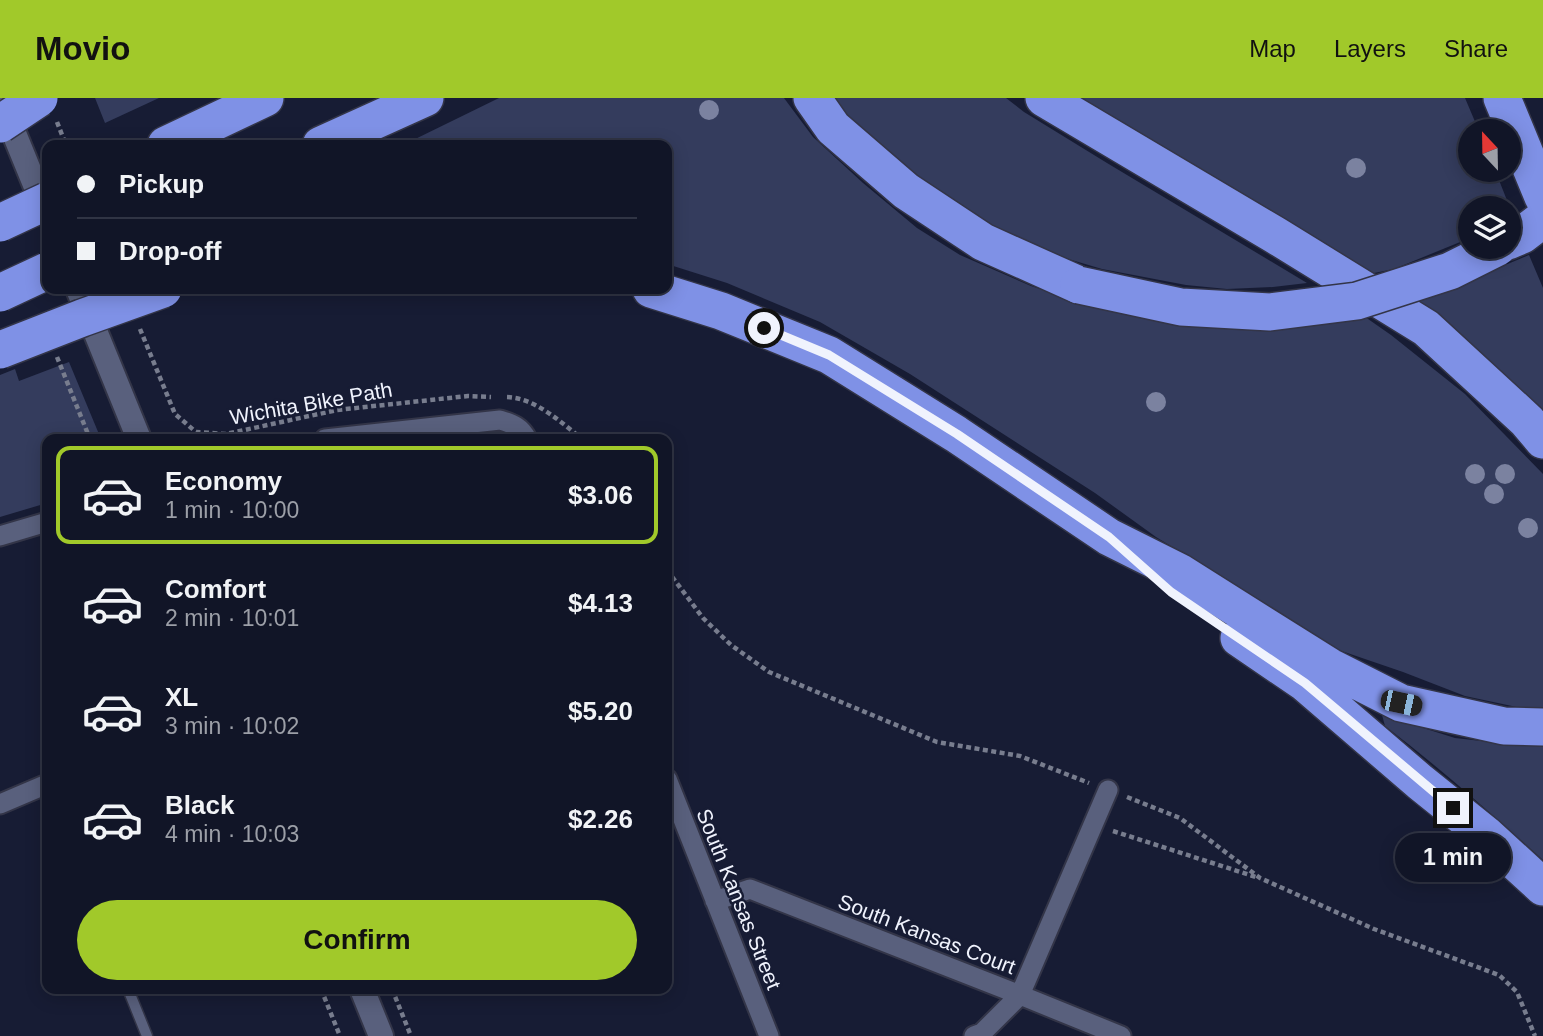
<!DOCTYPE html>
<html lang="en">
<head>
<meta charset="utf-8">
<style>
	:root { --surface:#111527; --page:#1a1e2f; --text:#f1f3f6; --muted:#9c9fa7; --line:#303444; --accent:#a1c92a }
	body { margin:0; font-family:Arial,sans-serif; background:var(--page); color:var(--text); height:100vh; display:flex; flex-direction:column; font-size:26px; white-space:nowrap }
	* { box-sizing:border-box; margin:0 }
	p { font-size:23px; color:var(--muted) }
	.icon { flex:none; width:38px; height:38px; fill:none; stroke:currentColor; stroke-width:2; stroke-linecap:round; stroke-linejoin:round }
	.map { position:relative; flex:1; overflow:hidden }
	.details { position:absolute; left:42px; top:336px; width:630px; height:560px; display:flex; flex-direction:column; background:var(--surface); border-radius:14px; box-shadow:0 4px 18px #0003,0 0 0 2px var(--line) }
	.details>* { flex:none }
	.hud { position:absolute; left:42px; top:42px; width:630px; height:154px; border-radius:14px; box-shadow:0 4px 18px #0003,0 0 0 2px var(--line); display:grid; align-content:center; height:154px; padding:0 35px; background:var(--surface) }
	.needle { width:46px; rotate:338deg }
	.tools { position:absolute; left:1458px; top:21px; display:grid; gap:14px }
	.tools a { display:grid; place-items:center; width:63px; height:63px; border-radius:50%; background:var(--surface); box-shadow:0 4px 18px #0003,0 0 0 2px var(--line); font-size:35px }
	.end { position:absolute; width:32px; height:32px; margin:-16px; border:9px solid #f0f3fd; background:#111; box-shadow:0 0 0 4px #111 }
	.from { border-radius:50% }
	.bubble { position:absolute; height:49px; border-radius:24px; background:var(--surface); box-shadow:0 4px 18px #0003,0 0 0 2px var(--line); font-size:23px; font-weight:700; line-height:49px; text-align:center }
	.car { position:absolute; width:21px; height:42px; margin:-21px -10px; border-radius:9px; box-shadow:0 0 5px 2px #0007; background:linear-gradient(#222 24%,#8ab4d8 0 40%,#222 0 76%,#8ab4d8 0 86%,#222 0) }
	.hud b { display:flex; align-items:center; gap:24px; height:66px; font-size:26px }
	.hud b+b { border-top:2px solid var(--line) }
	.hud i { width:18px; height:18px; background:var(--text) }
	ul { padding:12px 0 0; list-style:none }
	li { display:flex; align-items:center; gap:21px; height:98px; margin:0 14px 10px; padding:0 21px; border:4px solid transparent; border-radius:14px }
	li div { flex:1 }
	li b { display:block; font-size:26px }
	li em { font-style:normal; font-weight:700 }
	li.current { border-color:var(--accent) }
	li>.icon { width:63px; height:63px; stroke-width:1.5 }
	.primary-button { display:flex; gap:14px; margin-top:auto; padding:14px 35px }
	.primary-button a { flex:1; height:80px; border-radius:42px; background:var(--accent); color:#111; font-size:28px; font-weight:700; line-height:80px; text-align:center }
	header { display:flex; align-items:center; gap:42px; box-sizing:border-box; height:98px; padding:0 35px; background:var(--accent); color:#111 }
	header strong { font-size:33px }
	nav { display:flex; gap:38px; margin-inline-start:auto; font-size:24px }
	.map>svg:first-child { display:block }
	.green { fill:#343c5d }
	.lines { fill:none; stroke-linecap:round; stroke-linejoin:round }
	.service-casing { stroke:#333548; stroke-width:13 }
	.minor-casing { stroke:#333548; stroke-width:23 }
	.tertiary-casing { stroke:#333548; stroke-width:28 }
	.motorway-casing { stroke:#333548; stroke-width:40 }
	.path { stroke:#787d8e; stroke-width:4.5; stroke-dasharray:5 3.5; stroke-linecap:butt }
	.service { stroke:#59607d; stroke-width:10 }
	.minor { stroke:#59607d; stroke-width:19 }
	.tertiary { stroke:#59607d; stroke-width:24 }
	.motorway { stroke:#7f91e6; stroke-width:37 }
	.motorway-bridge-casing { stroke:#333548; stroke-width:40; stroke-linecap:butt }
	.motorway-bridge { stroke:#7f91e6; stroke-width:37 }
	.tree { fill:#7b82a0 }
	.route { stroke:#f0f3fd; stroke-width:9 }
	.labels { text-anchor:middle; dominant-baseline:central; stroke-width:5; stroke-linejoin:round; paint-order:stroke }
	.street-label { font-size:21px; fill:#f0f3fd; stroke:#171c34 }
</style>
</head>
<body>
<header>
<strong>Movio</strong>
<nav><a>Map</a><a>Layers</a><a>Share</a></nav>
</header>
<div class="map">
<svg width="1543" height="938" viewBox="0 0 1543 938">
	<rect width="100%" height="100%" fill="#171c34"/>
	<path class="green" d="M95 0H159L105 25Z
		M499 0H784L813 39 863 85 917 130 960 157 1031 188 1097 209 1358 214 1391 237 1465 296 1543 376V612H1531L1465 598 1403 574 1324 547 1241 491 1156 439 1095 395 910 276 820 224 727 185 667 166V47H403Z
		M832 0H1006L1024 14 1107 65 1307 185 1273 189 1227 191 1186 187 1102 171 1021 147 892 66Z
		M1074 0H1465L1479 33H1470V72H1495L1512 115 1509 118 1508 110H1470V140L1394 171 1369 176Z
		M1529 157 1543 190V319L1410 201C1451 189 1490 174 1529 157Z
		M69 264 101 341H47V405L0 419V277L15 271 19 283Z
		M1382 617 1455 640 1525 648 1543 647V762C1492 716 1440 670 1385 628Z"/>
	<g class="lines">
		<defs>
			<path id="service" d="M128 891 147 938"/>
			<path id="minor" d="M325 341 500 322C513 326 521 329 527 341
				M0 438 47 424
				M667 681 769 938
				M0 706 47 686
				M715 803 750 791 1020 897 1121 938
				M974 938 982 935 1020 897 1108 692"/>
			<path id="tertiary" d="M0 1 47 116
				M78 191 139 341
				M362 891 381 938"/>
			<path id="motorway" d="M812 0 833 30 906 93 983 144 1079 187
				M1044 0 1275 137 1426 230 1527 323 1543 342
				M1502 0 1543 99
				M166 47 265 0
				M321 47 425 0
				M1508 143 1522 137 1543 121
				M651 191 721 213 829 257 956 336 1109 439 1179 474 1330 569 1401 605 1504 628 1543 629
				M1239 540 1305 585 1420 684 1486 737 1543 789"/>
		</defs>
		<use href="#service" class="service-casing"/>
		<use href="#minor" class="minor-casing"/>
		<use href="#tertiary" class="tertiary-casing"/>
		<use href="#motorway" class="motorway-casing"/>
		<path class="path" d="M57 24 66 47
			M140 231 175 316 196 334 226 336 337 312 468 298 491 299
			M57 259 90 341
			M507 299C535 300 561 324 582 341
			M667 472 703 520 731 547 769 574 937 644 1020 658 1089 685
			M1127 699 1180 720 1260 780 1374 831 1499 877 1517 894 1535 938
			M1113 733 1256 779
			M321 891 340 938
			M392 891 411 938"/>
		<use href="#service" class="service"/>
		<use href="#minor" class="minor"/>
		<use href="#tertiary" class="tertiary"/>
		<use href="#motorway" class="motorway"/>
		<defs>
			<path id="motorway-bridge" d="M0 26 39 0
				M0 125 47 103
				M1079 187 1181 209 1270 214 1357 203 1450 173 1498 149
				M0 195 47 173
				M0 252 82 220 163 191"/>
		</defs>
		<use href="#motorway-bridge" class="motorway-bridge-casing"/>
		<use href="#motorway-bridge" class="motorway-bridge"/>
	</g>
	<g class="tree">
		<circle cx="709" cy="12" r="10"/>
		<circle cx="1356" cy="70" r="10"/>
		<circle cx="1156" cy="304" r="10"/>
		<circle cx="1475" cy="376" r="10"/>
		<circle cx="1505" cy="376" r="10"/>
		<circle cx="1494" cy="396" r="10"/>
		<circle cx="1528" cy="430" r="10"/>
	</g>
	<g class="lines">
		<path class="route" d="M764 230 829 257 957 336 1109 439 1171 494 1305 585 1453 710"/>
	</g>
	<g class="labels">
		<g class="street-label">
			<text transform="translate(311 305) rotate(-10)">Wichita Bike Path</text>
			<text transform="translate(739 801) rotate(68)">South Kansas Street</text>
			<text transform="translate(927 836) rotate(21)">South Kansas Court</text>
		</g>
	</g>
</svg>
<div class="tools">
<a><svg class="needle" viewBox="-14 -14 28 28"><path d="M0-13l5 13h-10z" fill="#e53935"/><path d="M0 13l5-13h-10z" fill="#9c9fa7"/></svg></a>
<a><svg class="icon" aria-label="layers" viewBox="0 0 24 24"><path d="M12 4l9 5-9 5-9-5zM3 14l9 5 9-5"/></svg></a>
</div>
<i class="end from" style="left:764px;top:230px"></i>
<i class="end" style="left:1453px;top:710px"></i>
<div class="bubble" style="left:1395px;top:735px;width:116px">1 min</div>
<i class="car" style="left:1401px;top:605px;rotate:102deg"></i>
<div class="hud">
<b><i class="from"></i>Pickup</b>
<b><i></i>Drop-off</b>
</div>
<section class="details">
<ul>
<li class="current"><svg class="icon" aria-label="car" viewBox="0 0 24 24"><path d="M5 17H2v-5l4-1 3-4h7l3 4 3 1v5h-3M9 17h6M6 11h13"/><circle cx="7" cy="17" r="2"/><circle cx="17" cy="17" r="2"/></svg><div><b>Economy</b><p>1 min · 10:00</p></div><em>$3.06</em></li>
<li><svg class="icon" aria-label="car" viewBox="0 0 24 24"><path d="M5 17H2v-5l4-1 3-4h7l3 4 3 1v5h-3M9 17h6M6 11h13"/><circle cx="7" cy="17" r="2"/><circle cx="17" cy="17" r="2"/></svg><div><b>Comfort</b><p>2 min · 10:01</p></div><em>$4.13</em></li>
<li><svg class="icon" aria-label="car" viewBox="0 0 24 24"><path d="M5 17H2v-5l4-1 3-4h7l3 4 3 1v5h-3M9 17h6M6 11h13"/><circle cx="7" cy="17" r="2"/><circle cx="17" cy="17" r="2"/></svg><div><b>XL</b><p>3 min · 10:02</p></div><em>$5.20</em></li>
<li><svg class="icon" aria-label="car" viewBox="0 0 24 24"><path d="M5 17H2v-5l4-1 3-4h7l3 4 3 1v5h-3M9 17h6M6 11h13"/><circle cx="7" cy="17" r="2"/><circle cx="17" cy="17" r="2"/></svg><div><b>Black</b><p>4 min · 10:03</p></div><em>$2.26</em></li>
</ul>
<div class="primary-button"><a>Confirm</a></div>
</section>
</div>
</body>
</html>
